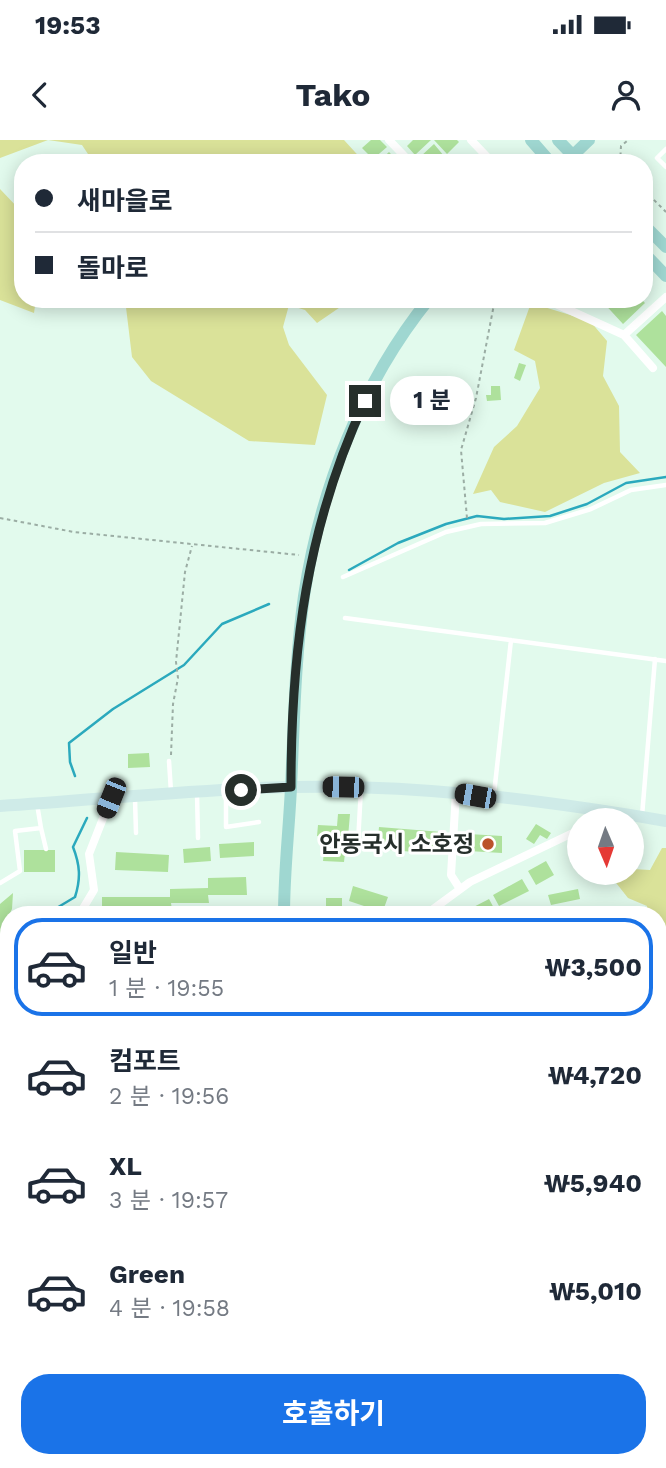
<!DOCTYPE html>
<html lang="ko">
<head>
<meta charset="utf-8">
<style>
	:root { --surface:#fff; --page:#f6f6f7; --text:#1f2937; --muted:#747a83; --line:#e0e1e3; --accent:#1a73e8 }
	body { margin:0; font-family:"Work Sans","Noto Sans KR",sans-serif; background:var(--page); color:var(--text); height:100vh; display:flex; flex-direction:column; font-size:26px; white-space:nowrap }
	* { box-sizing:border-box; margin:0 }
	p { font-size:23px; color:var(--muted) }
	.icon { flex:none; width:38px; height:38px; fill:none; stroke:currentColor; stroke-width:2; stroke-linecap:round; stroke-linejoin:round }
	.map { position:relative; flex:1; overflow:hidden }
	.drawer { position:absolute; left:0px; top:766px; width:667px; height:562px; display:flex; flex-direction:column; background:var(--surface); border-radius:28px 28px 0 0; box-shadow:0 4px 18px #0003 }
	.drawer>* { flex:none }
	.hud { position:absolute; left:14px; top:14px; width:639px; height:154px; border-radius:28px; box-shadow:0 4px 18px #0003; display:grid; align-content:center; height:154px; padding:0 21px; background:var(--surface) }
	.needle { width:46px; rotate:178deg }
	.fabs { position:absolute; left:567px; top:668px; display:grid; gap:14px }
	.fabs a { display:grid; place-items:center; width:77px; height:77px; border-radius:50%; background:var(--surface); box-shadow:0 4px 18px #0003; font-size:35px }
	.end { position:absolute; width:32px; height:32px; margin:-16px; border:9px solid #262f2b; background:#fff; box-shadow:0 0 0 4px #fff }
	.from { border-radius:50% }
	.bubble { position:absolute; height:49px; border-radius:24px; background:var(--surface); box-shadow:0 4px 18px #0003; font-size:23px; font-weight:700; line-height:49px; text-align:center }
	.car { position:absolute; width:21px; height:42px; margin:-21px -10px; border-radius:9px; box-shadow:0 0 5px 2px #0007; background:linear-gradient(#222 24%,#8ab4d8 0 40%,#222 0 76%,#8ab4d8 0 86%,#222 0) }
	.hud b { display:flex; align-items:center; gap:24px; height:66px; font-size:26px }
	.hud b+b { border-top:2px solid var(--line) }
	.hud i { width:18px; height:18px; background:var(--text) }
	ul { padding:12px 0 0; list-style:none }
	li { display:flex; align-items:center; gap:21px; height:98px; margin:0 14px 10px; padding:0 7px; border:4px solid transparent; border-radius:28px }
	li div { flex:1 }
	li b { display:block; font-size:26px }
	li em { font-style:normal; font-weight:700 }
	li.selected { border-color:var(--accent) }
	li>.icon { width:63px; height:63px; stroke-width:1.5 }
	.button { display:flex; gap:14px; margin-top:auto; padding:14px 21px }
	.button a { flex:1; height:80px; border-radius:28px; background:var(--accent); color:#fff; font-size:28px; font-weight:700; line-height:80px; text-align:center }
	.status { display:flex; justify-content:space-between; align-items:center; height:49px; padding:0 35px; background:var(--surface); direction:ltr }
	.status svg { height:19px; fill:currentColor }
	header { display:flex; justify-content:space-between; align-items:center; height:91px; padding:0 21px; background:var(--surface); font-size:32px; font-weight:700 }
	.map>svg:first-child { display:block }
	.green { fill:#dae299 }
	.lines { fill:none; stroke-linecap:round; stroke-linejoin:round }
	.stream { stroke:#2ba9bd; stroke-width:2.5 }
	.building { fill:#aee19c }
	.path { stroke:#9bada4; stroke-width:2; stroke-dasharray:3.5 3.5; stroke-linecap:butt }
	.lane { stroke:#fff; stroke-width:4.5 }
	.street { stroke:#fff; stroke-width:8 }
	.secondary { stroke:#cfebe8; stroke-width:12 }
	.primary { stroke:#9fd7d1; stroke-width:12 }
	.route { stroke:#262f2b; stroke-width:9 }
	.poi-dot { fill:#bb532b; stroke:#fff; stroke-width:2.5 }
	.labels { text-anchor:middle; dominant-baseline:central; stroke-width:6; stroke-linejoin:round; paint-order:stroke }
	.poi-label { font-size:23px; font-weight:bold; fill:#262f2b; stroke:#fff; text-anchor:end }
</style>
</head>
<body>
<div class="status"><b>19:53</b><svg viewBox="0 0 49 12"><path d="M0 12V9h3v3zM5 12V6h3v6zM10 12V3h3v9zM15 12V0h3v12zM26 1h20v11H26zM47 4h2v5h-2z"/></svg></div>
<header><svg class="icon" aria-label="back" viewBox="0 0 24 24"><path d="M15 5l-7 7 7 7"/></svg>Tako<svg class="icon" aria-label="person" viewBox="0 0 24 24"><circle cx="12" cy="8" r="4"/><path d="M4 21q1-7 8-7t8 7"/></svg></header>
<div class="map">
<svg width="666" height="1328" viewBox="0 0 666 1328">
	<rect width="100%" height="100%" fill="#e2faed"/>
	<path class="green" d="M0 0H344L365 23H94L82 5 48 0 0 18Z
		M0 49 20 70 23 77V159H36L34 173 0 160Z
		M125 159H352L317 183 305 170 289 165 283 187 289 205 327 255 315 305 249 301 151 241 132 217Z
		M531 163 590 181 607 201 603 236 619 266 620 312 640 333 604 343 545 372 500 362 491 350 473 354 494 307 517 286 540 248 535 221 514 210Z
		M662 708H666V842L658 850V775H647V766L628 758 613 739 619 733H632V729L650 730Z
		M666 1180V1281L658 1279V1190Z
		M501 1320H560L569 1328H494Z"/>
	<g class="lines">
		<path class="stream" d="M349 430 398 403 446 384 477 376 504 379 550 376 587 364 626 343 666 337
			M75 636 70 622 69 603 113 569 184 525 222 484 269 464
			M45 775 75 757C81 738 80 725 73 707L87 678
			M0 809 9 802"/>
	</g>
	<path class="building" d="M371 0H380L387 7 373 19 362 8Z
		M413 0H431L415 15 407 6Z
		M434 0H457L459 2 447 14Z
		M434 4 444 16 437 23H426L420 17Z
		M389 12 400 23H377Z
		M600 159H641L645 163 623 184Z
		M662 171 666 176V227L636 195Z
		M519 223 526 225 520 241 514 238Z
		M491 246H500L501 260 487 261 486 255H491Z
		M149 613 150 627 128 628V614Z
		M338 674H350L347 709H336L337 698 317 696 318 685 337 686Z
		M536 684 551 693 547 699 540 695 534 704 526 699Z
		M379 687 442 692 440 714 377 709Z
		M469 694 502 696V713L468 711Z
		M254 702V716L220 718 219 704Z
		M210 707 211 721 184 723 183 709Z
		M24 710H55V732H24Z
		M116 712 169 715 168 732 115 730Z
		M324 712 345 713 344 722 323 721Z
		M546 721 554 735 536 745 528 731Z
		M246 737 247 755H208L209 763H171L172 770 102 771V757H170V749L208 748V738Z
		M522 739 529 751 499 766 493 755Z
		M353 746 388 757 384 768H379V771L349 761Z
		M578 749 580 759 551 765 548 755Z
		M13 753 12 769 4 786 9 791V799L0 806V764Z
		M326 758H342V775H326Z
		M489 759 495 770 486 775H463L462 773Z
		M9 821V835L3 843 0 840V833Z
		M9 878V902L5 906 0 902V888Z
		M9 923V939L0 947V931Z
		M321 1320H348L351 1324 342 1328H325Z"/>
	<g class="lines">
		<path class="path" d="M620 23 621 6 628 0
			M644 50 666 72
			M0 378 74 392 299 415
			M467 378 461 310 476 258 495 159
			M171 615 173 564 178 538 176 522 185 432 192 406"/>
		<path class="lane" d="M666 9 657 18 666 27
			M343 437 446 392 481 384 545 383 591 369 631 350 666 345
			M345 478 666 521
			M169 621 171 652
			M226 651V687L259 682
			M197 653 198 698
			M494 654 511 500
			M135 659 136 693
			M642 676 655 519
			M41 688 46 709
			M358 703 361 648
			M0 743 20 731 15 691 41 688 37 664
			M439 767 444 775
			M601 775 614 769
			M658 883 666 876
			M658 1087 666 1082
			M0 1158 9 1152
			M49 1320 51 1321
			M158 1320 163 1328"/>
		<path class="street" d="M389 0 411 23
			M471 0 493 23
			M545 159 624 195 666 157
			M624 195 653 228
			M456 652 451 735 460 749
			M79 775 94 750 89 714 111 658
			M425 775 470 742 579 690
			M0 870 9 854
			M0 971 9 978
			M658 1066 666 1067
			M0 1209 9 1213
			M91 1320 96 1328
			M600 1320 606 1328
			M120 1328 124 1320"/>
		<path class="secondary" d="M0 666C97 660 194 649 291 647 416 644 543 660 666 681"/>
		<path class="primary" d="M531 0 551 23
			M558 0 580 23
			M565 23 589 0
			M644 85 666 107
			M644 113 666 136
			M284 775C284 732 289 690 291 647 294 583 295 519 304 456 320 350 361 243 429 159
			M389 1320 390 1328
			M408 1320 412 1328
			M379 1328 380 1320"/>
	</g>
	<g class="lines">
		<path class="route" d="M241 650 291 647C291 509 307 386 365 261"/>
	</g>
	<circle class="poi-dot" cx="488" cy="704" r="7"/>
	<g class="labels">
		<g class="poi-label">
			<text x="474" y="704">안동국시 소호정</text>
		</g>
	</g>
</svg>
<div class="fabs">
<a><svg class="needle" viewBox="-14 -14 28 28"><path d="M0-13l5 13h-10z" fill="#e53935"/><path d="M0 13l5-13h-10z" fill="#747a83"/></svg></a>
</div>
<i class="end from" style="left:241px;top:650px"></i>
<i class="end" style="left:365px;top:261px"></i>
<div class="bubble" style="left:390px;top:236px;width:84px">1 분</div>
<i class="car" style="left:343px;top:647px;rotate:271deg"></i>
<i class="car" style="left:475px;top:656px;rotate:280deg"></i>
<i class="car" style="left:111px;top:658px;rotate:202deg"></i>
<div class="hud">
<b><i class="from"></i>새마을로</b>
<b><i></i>돌마로</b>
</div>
<section class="drawer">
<ul>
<li class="selected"><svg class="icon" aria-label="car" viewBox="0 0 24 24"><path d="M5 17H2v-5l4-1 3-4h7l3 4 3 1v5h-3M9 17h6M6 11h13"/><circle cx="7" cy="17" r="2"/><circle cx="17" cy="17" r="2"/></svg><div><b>일반</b><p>1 분 · 19:55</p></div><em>₩3,500</em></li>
<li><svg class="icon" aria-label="car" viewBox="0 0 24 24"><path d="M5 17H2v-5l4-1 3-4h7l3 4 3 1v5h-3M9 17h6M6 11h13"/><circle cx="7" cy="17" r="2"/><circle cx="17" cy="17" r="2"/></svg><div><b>컴포트</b><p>2 분 · 19:56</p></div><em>₩4,720</em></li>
<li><svg class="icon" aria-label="car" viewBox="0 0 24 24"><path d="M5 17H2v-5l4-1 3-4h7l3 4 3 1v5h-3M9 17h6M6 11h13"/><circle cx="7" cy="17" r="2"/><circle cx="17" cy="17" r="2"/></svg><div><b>XL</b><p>3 분 · 19:57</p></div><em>₩5,940</em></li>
<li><svg class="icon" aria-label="car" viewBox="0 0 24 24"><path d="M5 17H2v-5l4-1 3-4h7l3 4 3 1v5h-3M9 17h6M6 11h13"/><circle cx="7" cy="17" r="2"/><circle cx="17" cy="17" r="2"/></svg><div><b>Green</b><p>4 분 · 19:58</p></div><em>₩5,010</em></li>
</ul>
<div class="button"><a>호출하기</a></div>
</section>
</div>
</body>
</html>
